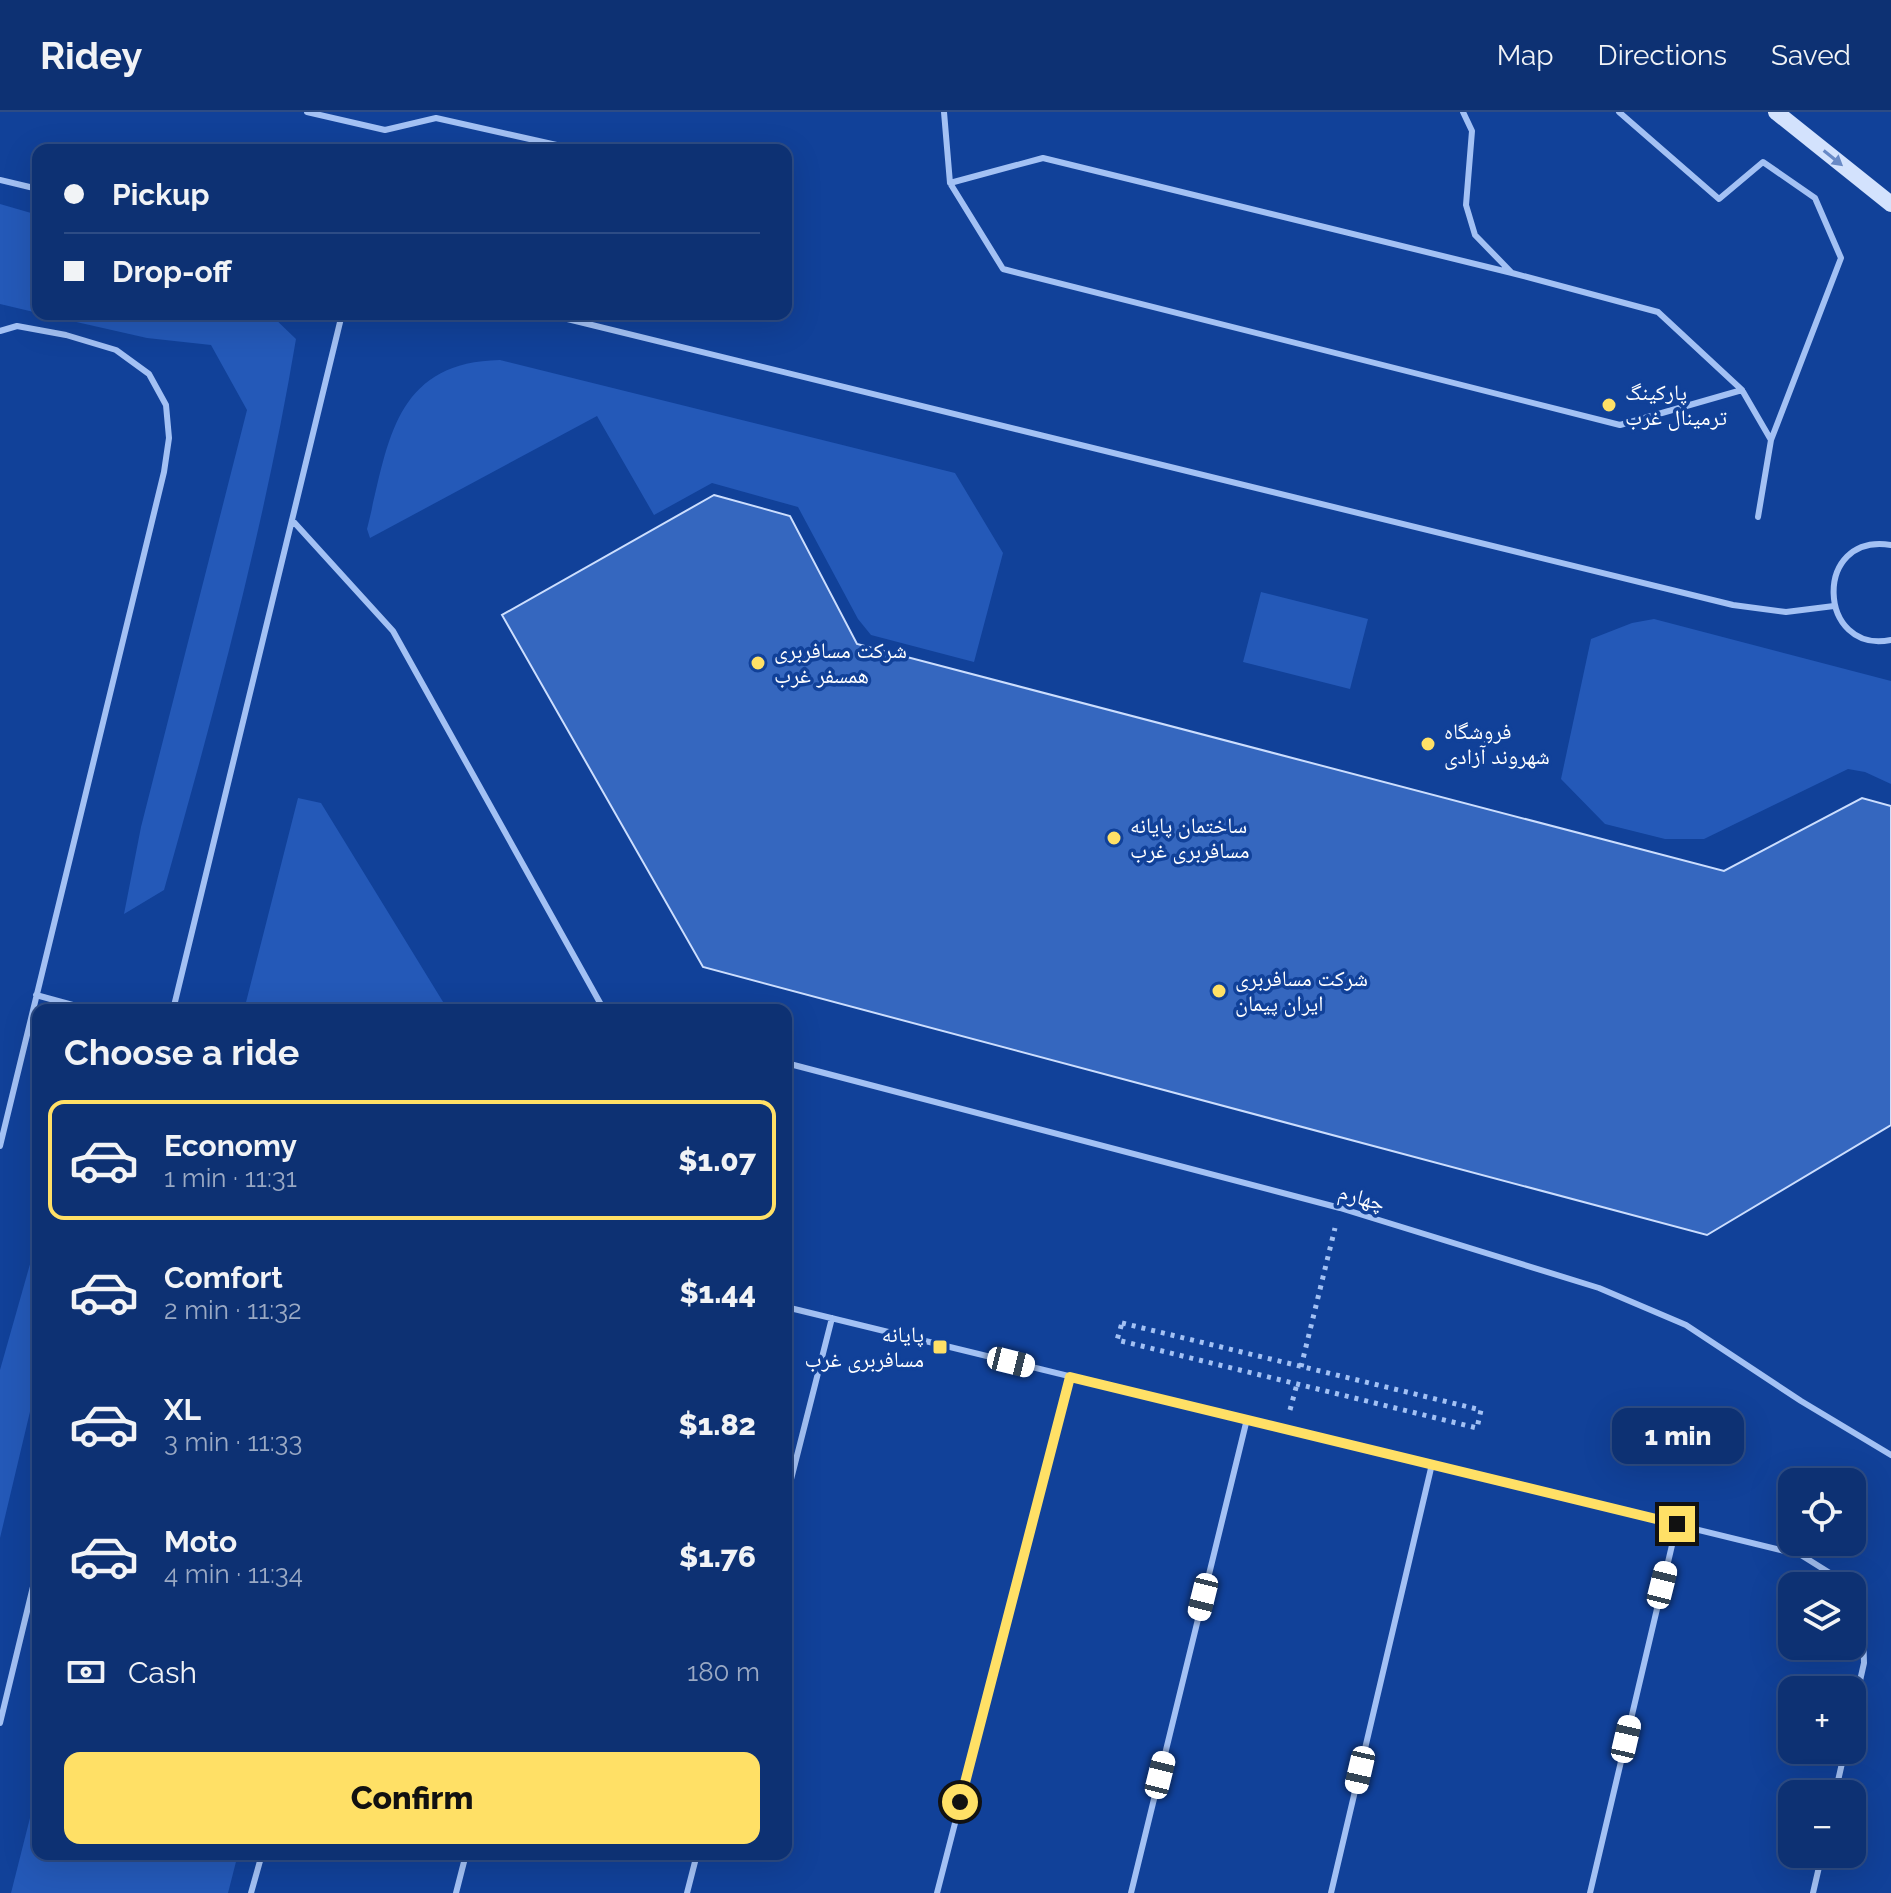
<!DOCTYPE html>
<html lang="en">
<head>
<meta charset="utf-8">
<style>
	:root { --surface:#0d3173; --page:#163978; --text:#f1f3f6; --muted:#9aa9c4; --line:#2d4c85; --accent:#ffe066 }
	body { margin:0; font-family:Raleway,"Noto Naskh Arabic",sans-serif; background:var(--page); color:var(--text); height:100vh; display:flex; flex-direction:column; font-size:30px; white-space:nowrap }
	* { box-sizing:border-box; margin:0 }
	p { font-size:26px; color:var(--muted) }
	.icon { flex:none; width:44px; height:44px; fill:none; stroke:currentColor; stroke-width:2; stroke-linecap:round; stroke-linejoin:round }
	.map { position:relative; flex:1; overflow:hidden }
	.details { position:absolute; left:32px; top:892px; width:760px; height:856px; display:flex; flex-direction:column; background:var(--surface); border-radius:16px; box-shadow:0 8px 32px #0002,0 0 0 2px var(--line) }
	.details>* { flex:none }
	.top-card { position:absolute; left:32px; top:32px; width:760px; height:176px; border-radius:16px; box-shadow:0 8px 32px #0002,0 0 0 2px var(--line); display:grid; align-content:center; height:176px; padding:0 32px; background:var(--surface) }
	.buttons { position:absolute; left:1778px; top:1356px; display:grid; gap:16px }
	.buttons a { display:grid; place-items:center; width:88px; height:88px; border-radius:16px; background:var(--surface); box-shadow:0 8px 32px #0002,0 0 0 2px var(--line); font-size:40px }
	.end { position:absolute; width:36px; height:36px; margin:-18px; border:10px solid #ffe066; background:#111; box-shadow:0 0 0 4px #111 }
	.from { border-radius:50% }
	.bubble { position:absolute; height:56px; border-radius:16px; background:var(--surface); box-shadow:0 8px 32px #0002,0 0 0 2px var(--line); font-size:26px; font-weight:800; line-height:56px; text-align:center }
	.car { position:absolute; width:24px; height:48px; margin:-24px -12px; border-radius:10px; box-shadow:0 0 6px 2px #0007; background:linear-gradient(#fff 24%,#345 0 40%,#fff 0 76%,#345 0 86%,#fff 0) }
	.top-card b { display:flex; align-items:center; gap:28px; height:76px; font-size:30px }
	.top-card b+b { border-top:2px solid var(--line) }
	.top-card i { width:20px; height:20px; background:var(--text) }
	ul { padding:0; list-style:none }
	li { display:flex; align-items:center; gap:24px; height:120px; margin:0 16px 12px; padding:0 16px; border:4px solid transparent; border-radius:16px }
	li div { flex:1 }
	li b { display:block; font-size:30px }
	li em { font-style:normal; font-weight:800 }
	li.selected { border-color:var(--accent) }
	li>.icon { width:72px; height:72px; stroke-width:1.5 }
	h2 { padding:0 32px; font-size:36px; line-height:96px }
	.pay { display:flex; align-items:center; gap:20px; height:88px; padding:0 32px; font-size:30px }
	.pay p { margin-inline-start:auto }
	.button { display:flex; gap:16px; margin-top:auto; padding:16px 32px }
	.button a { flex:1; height:92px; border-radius:16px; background:var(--accent); color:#111; font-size:32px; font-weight:800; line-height:92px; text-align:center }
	header { display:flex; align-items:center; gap:48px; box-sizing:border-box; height:112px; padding:0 40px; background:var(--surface); border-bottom:2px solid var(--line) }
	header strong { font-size:38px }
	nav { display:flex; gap:44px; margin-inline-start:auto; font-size:28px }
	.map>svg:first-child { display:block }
	.green { fill:#2459b8 }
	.building { fill:#3567bf; stroke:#ccdefe; stroke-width:2 }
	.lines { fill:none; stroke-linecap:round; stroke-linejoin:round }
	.path { stroke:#a3c1f4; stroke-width:5; stroke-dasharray:4 6; stroke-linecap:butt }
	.lane { stroke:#a3c1f4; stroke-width:6 }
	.secondary { stroke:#d3e2fd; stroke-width:16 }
	.oneway { fill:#6889c6 }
	.route { stroke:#ffe066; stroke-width:10 }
	.poi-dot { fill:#ffe066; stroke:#114199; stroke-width:3 }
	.labels { text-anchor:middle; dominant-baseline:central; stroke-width:7; stroke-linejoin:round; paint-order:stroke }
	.poi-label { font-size:22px; fill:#fff; stroke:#114199; text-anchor:start }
	.street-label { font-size:22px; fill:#fff; stroke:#114199 }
</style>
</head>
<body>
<header>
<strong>Ridey</strong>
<nav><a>Map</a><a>Directions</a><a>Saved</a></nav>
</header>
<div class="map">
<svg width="1891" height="1781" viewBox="0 0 1891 1781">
	<rect width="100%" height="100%" fill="#114199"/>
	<path class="green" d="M0 92 38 103V201L0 192Z
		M41 202H270L296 227C265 413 215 597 164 778L124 802 141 715 247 298 211 233 147 226Z
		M500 248 955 361 1003 441 974 550 871 523 858 507 798 395 712 371 654 403 597 304 370 426 367 417C388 334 392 250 500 248Z
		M1261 480 1368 507 1350 577 1243 550Z
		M1654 507 1891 569V672L1865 660 1848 657 1704 727H1665L1605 712 1561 667 1591 527 1632 511Z
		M298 686 321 691 448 898H244Z
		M38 1124V1266L0 1426V1258Z
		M33 1694 38 1695V1742H238L228 1781H11Z"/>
	<path class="building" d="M714 383 790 404 857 532 1724 759 1862 686 1891 694V1013L1707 1123 703 855 502 503Z"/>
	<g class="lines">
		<path class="path" d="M1122 1211 1481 1298 1477 1316 1117 1228Z
			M1301 1255 1335 1116
			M1290 1298 1297 1272"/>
		<path class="lane" d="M307 0 385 18 436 6 561 34 565 38
			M944 0 950 71 1003 157 1620 313 1742 278 1771 328 1758 405
			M1463 0 1472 19 1466 93 1475 123 1512 161 1658 200 1742 278
			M1619 0 1719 87 1763 50 1815 86 1841 146 1771 328
			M0 68 38 77
			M950 71 1043 46 1512 161
			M547 202 1733 493 1786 500 1834 494
			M0 219 17 214 66 223 116 238 149 262 166 293 169 326 164 360 0 1034
			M292 408 393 519 604 898
			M1891 433C1812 420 1817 543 1891 528
			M36 883 91 898
			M173 898 342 202
			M786 951 1340 1096 1599 1176 1686 1213 1801 1289 1891 1343
			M786 1195 1801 1443 1833 1463 1841 1474
			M786 1387 832 1206
			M1852 1491 1863 1517 1864 1551 1852 1604
			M0 1611 38 1454
			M1835 1682 1845 1638
			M251 1781 262 1742
			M456 1781 466 1742
			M687 1781 697 1742
			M937 1781 1070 1265
			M1131 1781 1247 1307
			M1331 1781 1432 1352
			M1590 1781 1677 1412
			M1813 1781 1822 1742"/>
		<path class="secondary" d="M1776 0 1891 92"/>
	</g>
	<defs><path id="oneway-solid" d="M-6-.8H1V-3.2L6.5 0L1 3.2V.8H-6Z" transform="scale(2)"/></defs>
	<use class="oneway" href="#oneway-solid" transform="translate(1833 46) rotate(39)"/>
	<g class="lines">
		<path class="route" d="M960 1690 1070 1265 1677 1412"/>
	</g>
	<g class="poi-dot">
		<circle cx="1609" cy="293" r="8"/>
		<circle cx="758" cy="551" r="8"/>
		<circle cx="1428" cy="632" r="8"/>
		<circle cx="1114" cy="726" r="8"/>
		<circle cx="1219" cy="879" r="8"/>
		<rect x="932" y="1227" width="16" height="16" rx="4"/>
	</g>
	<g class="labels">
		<g class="poi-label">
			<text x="1625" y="280">پارکینگ<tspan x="1625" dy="25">ترمینال غرب</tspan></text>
			<text x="774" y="538">شرکت مسافربری<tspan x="774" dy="25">همسفر غرب</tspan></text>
			<text x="1444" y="619">فروشگاه<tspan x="1444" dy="25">شهروند آزادی</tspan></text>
			<text x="1130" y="713">ساختمان پایانه<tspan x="1130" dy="25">مسافربری غرب</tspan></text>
			<text x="1235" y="866">شرکت مسافربری<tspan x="1235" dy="25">ایران پیمان</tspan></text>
			<text x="924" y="1222" text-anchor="end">پایانه<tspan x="924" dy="25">مسافربری غرب</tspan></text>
		</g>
		<g class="street-label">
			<text transform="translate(1362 1085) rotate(16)">چهارم</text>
		</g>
	</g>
</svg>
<div class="buttons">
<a><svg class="icon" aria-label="locate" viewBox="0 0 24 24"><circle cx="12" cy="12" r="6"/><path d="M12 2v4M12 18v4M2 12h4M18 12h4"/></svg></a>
<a><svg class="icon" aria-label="layers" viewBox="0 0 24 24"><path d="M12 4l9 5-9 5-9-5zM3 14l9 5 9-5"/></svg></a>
<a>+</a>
<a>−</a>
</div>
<i class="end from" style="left:960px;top:1690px"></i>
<i class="end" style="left:1677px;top:1412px"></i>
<div class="bubble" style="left:1612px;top:1296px;width:132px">1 min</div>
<i class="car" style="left:1011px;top:1250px;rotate:104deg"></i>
<i class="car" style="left:1662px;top:1473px;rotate:14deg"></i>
<i class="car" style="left:1203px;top:1485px;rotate:194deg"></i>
<i class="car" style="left:1626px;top:1627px;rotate:13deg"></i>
<i class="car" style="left:1360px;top:1658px;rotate:193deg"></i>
<i class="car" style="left:1160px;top:1663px;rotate:14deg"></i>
<div class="top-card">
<b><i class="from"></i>Pickup</b>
<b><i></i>Drop-off</b>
</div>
<section class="details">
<h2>Choose a ride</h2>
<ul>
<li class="selected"><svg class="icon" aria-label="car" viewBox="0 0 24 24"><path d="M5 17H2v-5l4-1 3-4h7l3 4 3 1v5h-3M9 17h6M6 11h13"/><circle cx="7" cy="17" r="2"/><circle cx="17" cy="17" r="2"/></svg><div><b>Economy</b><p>1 min · 11:31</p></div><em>$1.07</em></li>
<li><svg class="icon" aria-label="car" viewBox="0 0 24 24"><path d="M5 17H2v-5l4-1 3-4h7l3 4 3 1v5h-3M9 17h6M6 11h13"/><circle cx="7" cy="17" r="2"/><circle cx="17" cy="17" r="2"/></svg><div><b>Comfort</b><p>2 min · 11:32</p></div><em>$1.44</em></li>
<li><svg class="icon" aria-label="car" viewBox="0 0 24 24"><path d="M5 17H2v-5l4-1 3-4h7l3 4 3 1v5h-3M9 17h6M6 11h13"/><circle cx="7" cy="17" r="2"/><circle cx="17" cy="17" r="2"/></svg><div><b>XL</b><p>3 min · 11:33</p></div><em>$1.82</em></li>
<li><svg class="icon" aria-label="car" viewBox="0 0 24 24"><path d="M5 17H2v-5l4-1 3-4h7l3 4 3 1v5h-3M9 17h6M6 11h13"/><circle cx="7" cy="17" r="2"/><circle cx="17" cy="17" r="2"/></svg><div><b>Moto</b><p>4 min · 11:34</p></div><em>$1.76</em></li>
</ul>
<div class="pay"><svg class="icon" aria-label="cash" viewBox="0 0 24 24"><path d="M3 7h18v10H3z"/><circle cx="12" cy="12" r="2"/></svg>Cash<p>180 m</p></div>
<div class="button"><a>Confirm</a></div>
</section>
</div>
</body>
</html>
